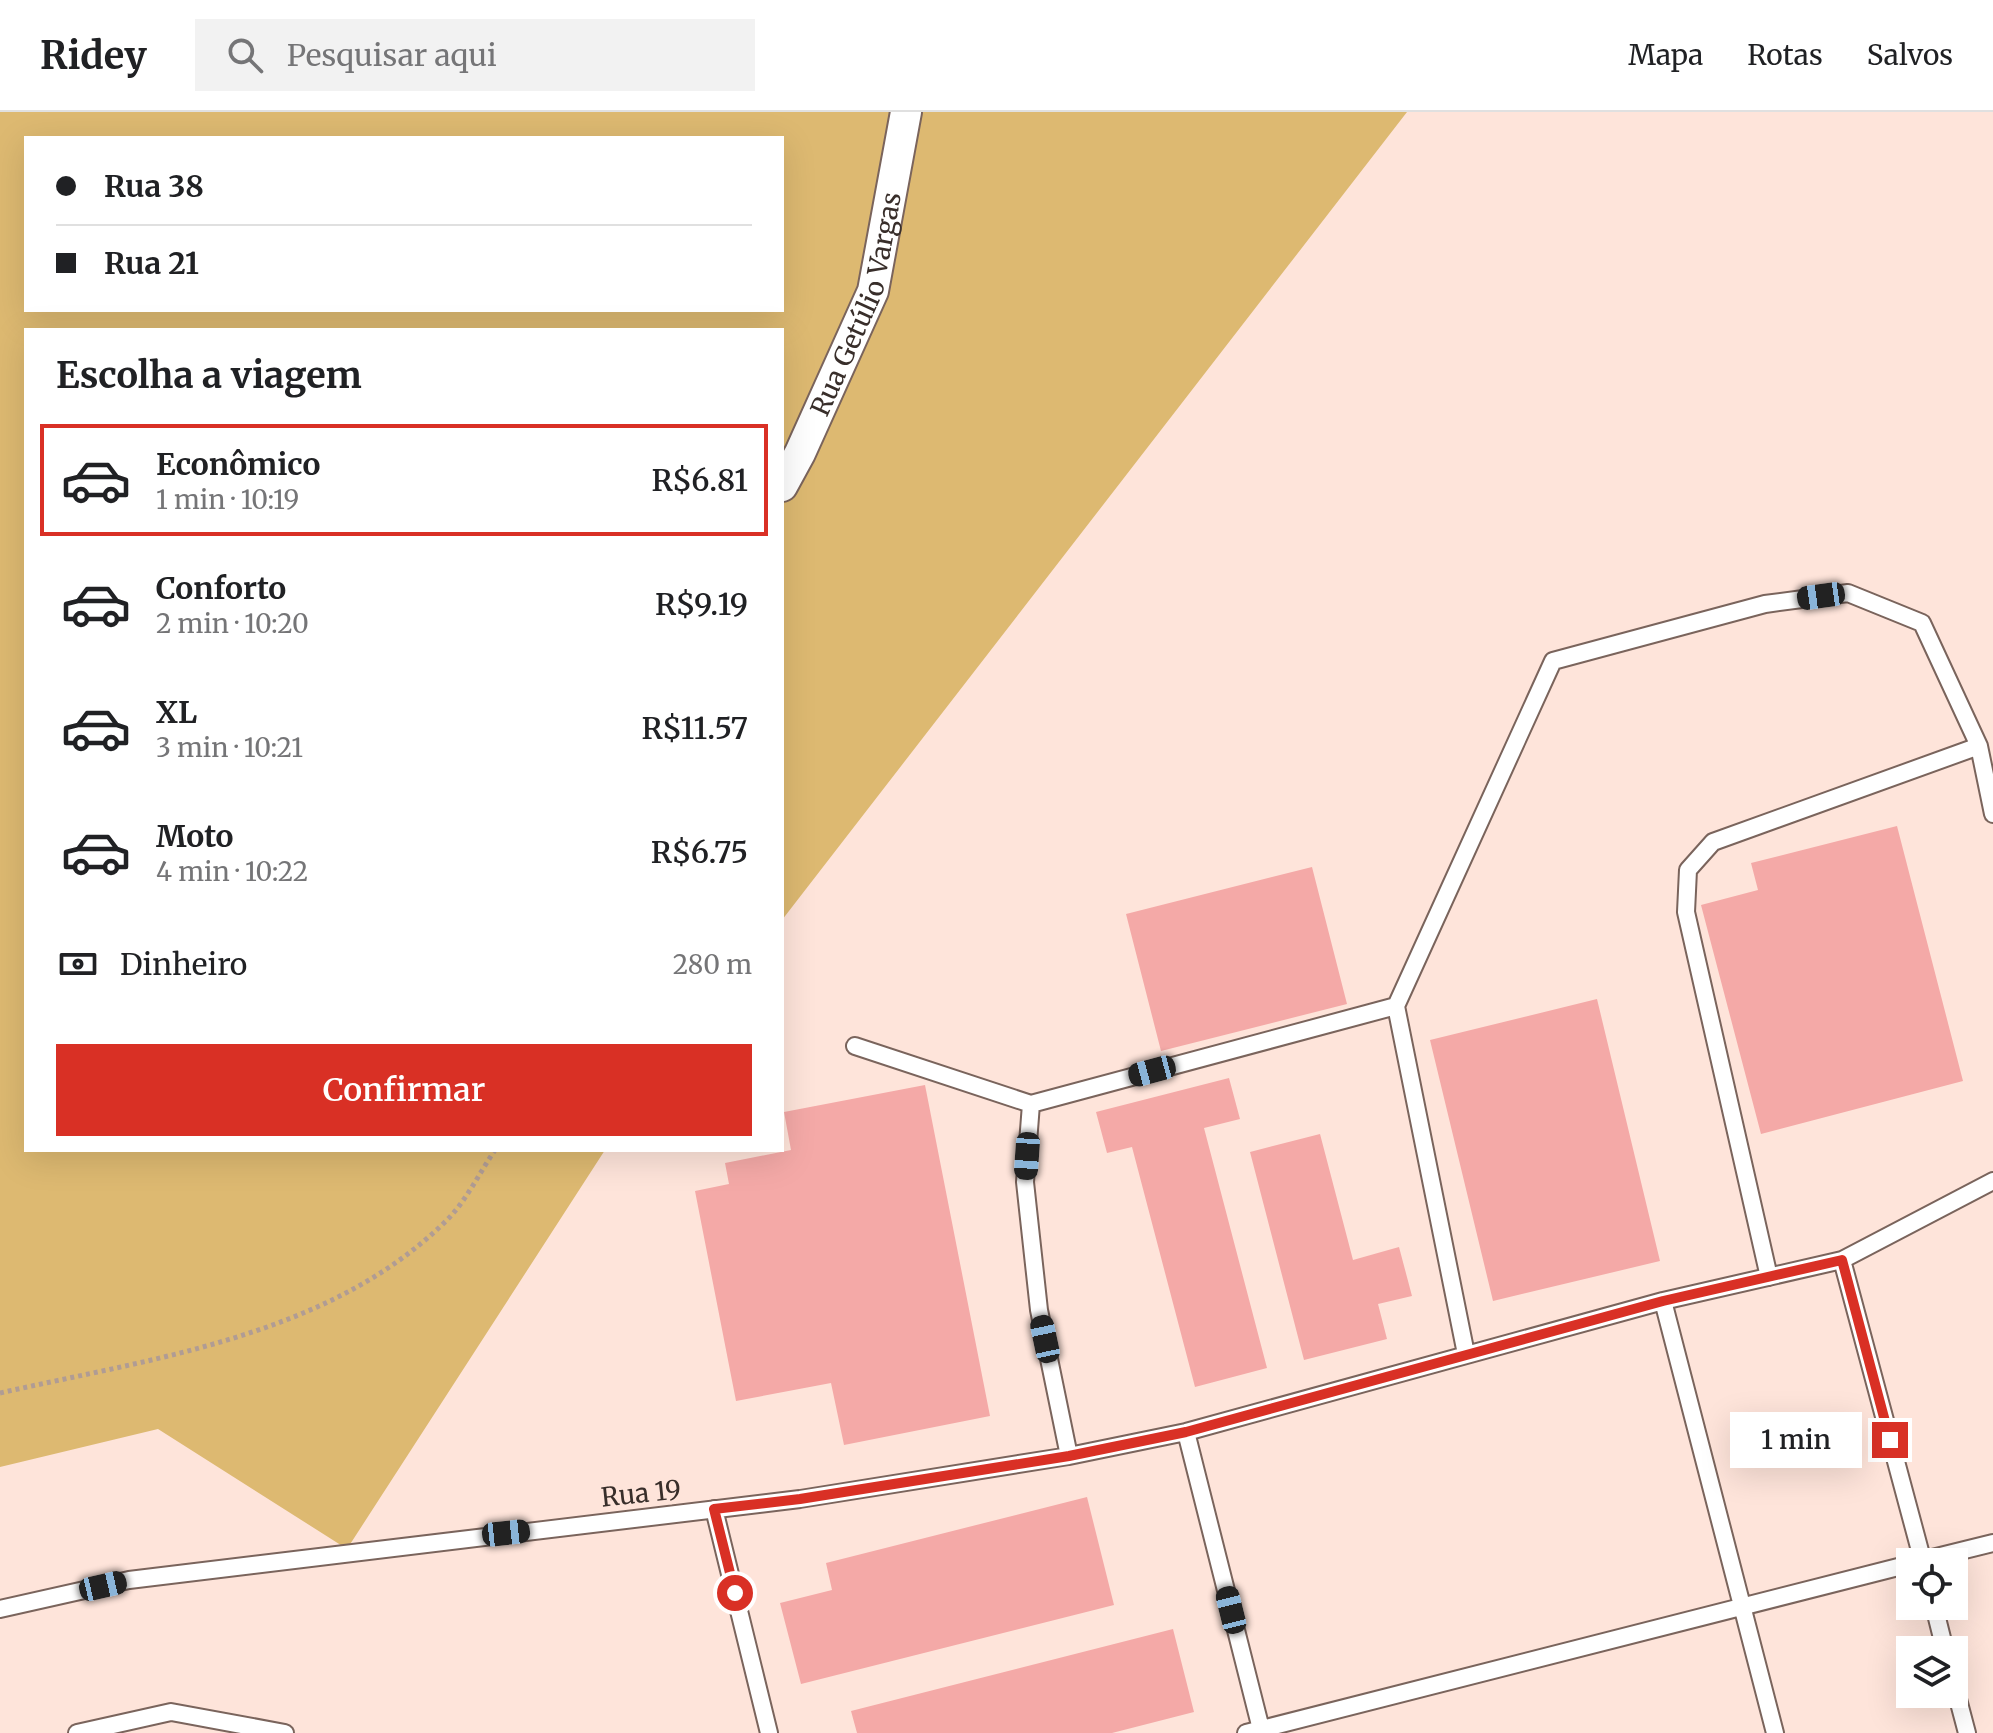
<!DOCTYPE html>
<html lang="pt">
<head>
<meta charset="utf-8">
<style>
	:root { --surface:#fff; --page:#f2f2f2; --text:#202124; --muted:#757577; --line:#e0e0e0; --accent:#d93025 }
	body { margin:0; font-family:Merriweather,serif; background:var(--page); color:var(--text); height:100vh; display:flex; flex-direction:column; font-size:30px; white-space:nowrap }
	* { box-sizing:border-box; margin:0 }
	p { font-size:26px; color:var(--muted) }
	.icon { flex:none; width:44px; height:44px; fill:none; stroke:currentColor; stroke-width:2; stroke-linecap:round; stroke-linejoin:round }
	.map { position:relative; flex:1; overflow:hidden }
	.panel { position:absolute; left:24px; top:216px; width:760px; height:824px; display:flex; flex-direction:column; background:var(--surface); border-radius:0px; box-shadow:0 8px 32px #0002 }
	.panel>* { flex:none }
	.banner { position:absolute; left:24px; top:24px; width:760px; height:176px; border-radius:0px; box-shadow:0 8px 32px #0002; display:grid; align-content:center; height:176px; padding:0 32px; background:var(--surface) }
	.buttons { position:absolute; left:1896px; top:1436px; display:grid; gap:16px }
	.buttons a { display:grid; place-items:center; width:72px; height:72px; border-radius:0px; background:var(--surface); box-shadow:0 8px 32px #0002; font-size:40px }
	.end { position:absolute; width:36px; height:36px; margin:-18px; border:10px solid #d93025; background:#fff; box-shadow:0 0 0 4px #fff }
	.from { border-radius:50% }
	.bubble { position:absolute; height:56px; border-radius:0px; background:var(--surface); box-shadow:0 8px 32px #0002; font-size:26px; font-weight:600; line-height:56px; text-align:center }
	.car { position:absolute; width:24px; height:48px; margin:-24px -12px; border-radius:10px; box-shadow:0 0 6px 2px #0007; background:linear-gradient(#222 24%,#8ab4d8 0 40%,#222 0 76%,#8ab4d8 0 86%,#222 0) }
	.banner b { display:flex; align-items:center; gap:28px; height:76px; font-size:30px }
	.banner b+b { border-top:2px solid var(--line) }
	.banner i { width:20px; height:20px; background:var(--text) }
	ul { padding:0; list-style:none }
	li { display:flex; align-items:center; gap:24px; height:112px; margin:0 16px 12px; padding:0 16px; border:4px solid transparent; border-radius:0px }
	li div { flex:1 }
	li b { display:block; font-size:30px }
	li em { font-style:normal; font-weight:600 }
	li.active { border-color:var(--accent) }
	li>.icon { width:72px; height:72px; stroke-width:1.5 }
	h2 { padding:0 32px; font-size:36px; line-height:96px }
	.pay { display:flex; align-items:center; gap:20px; height:88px; padding:0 32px; font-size:30px }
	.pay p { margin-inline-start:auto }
	.primary-button { display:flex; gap:16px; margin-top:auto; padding:16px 32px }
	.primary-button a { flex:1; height:92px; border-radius:0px; background:var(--accent); color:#fff; font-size:32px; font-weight:600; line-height:92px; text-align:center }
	header { display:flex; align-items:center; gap:48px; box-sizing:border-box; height:112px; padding:0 40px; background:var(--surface); border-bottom:2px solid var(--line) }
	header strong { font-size:38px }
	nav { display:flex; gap:44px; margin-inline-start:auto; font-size:28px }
	.search { width:560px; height:72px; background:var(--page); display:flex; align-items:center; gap:20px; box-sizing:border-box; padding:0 28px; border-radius:0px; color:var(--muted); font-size:30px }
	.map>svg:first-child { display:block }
	.green { fill:#ddb971; fill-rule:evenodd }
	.building { fill:#f4a9a7 }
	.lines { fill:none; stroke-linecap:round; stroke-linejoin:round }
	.service-casing { stroke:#7a645c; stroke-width:20 }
	.minor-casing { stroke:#7a645c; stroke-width:34 }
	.path { stroke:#b09c94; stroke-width:5; stroke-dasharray:4 4; stroke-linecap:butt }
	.service { stroke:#fff; stroke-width:16 }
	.minor { stroke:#fff; stroke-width:30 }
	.route { stroke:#d93025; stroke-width:10 }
	.labels { text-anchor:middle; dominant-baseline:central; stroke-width:7; stroke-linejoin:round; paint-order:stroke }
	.street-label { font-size:26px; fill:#382e2a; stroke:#fee4da }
</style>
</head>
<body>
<header>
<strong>Ridey</strong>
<div class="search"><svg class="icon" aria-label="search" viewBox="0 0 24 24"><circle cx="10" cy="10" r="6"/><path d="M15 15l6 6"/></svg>Pesquisar aqui</div>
<nav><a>Mapa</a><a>Rotas</a><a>Salvos</a></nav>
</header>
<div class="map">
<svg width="1993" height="1621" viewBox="0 0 1993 1621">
	<rect width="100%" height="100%" fill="#fee4da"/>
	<path class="green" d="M0 0H1407L782 808V218H26V1038H605L347 1437 158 1317 0 1355ZM26 26H782V198H26Z"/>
	<path class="building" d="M1897 714 1963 969 1761 1022 1701 793 1758 778 1751 751Z
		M1312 755 1347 892 1161 939 1126 802Z
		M1597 887 1660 1149 1493 1189 1430 928Z
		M1229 966 1240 1007 1204 1016 1267 1256 1195 1275 1132 1035 1107 1041 1096 1000Z
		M925 973 990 1304 844 1333 831 1271 736 1289 695 1079 729 1072 725 1051 791 1038 784 1000Z
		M1320 1022 1353 1148 1399 1135 1412 1184 1378 1192 1387 1227 1304 1248 1250 1040Z
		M1087 1385 1114 1493 801 1572 780 1491 832 1478 826 1451Z
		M1173 1517 1194 1600 1112 1621H857L851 1599Z"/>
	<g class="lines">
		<defs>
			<path id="service" d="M855 934 1031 992 1396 894
				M1031 992 1025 1070 1039 1198 1069 1344
				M1842 1148 1923 1450
				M1769 1165 1686 800 1688 758 1713 730 1979 634
				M1663 1189 1775 1621
				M1466 1242 1396 894 1553 549 1765 492 1848 481 1922 511 1979 634 1993 702
				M1186 1320 1261 1617
				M714 1397 769 1621
				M1916 1450 1993 1431
				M1934 1494 1945 1538
				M0 1497 129 1468 800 1387 1069 1344 1186 1320 1663 1189 1842 1148 1993 1069
				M1954 1572 1967 1621
				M77 1621 171 1600 285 1621
				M1246 1621 1910 1452"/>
			<g id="minor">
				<path id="s1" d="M782 374 800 341 873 179 906 0"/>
			</g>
		</defs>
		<use href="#service" class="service-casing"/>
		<use href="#minor" class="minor-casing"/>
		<path class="path" d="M0 1281C154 1246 330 1224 447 1108 466 1089 480 1060 495 1038"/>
		<use href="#service" class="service"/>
		<use href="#minor" class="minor"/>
	</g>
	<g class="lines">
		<path class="route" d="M735 1481 714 1397 800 1387 1069 1344 1186 1320 1663 1189 1842 1148 1890 1328"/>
	</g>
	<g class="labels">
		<g class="street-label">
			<text stroke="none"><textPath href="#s1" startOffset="198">Rua Getúlio Vargas</textPath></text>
			<text transform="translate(641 1381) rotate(-6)">Rua 19</text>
		</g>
	</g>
</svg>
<div class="buttons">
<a><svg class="icon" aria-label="locate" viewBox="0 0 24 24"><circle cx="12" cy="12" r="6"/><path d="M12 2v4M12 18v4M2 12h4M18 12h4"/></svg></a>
<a><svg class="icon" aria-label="layers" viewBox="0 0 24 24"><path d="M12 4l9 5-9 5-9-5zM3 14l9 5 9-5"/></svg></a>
</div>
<i class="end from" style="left:735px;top:1481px"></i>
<i class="end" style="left:1890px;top:1328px"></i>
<div class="bubble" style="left:1730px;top:1300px;width:132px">1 min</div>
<i class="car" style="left:1821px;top:484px;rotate:262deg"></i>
<i class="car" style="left:1152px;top:959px;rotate:255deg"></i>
<i class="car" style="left:1027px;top:1044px;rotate:184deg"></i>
<i class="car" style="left:1045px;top:1227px;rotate:348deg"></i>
<i class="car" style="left:506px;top:1421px;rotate:84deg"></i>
<i class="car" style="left:103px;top:1474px;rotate:77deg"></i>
<i class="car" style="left:1231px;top:1498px;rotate:346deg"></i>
<div class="banner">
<b><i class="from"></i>Rua 38</b>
<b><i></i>Rua 21</b>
</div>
<section class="panel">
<h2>Escolha a viagem</h2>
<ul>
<li class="active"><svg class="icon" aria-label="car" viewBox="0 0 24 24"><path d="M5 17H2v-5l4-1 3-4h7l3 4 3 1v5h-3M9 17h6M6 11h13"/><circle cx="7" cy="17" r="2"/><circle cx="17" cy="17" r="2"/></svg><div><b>Econômico</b><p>1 min · 10:19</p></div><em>R$6.81</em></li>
<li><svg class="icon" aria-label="car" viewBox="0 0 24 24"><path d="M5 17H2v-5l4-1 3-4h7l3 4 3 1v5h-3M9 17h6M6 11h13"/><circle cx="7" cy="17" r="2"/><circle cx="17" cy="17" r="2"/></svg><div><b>Conforto</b><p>2 min · 10:20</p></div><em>R$9.19</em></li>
<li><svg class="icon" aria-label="car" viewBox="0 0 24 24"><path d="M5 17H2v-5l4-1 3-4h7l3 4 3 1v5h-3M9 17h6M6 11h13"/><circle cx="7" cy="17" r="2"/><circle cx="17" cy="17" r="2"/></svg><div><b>XL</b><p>3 min · 10:21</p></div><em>R$11.57</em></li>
<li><svg class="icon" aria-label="car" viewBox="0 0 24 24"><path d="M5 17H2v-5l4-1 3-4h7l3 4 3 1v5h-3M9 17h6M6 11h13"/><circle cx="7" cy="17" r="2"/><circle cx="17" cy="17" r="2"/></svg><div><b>Moto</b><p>4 min · 10:22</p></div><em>R$6.75</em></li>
</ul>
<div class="pay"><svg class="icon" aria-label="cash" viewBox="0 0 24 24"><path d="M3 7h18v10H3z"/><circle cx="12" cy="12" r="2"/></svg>Dinheiro<p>280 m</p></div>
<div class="primary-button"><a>Confirmar</a></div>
</section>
</div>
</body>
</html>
